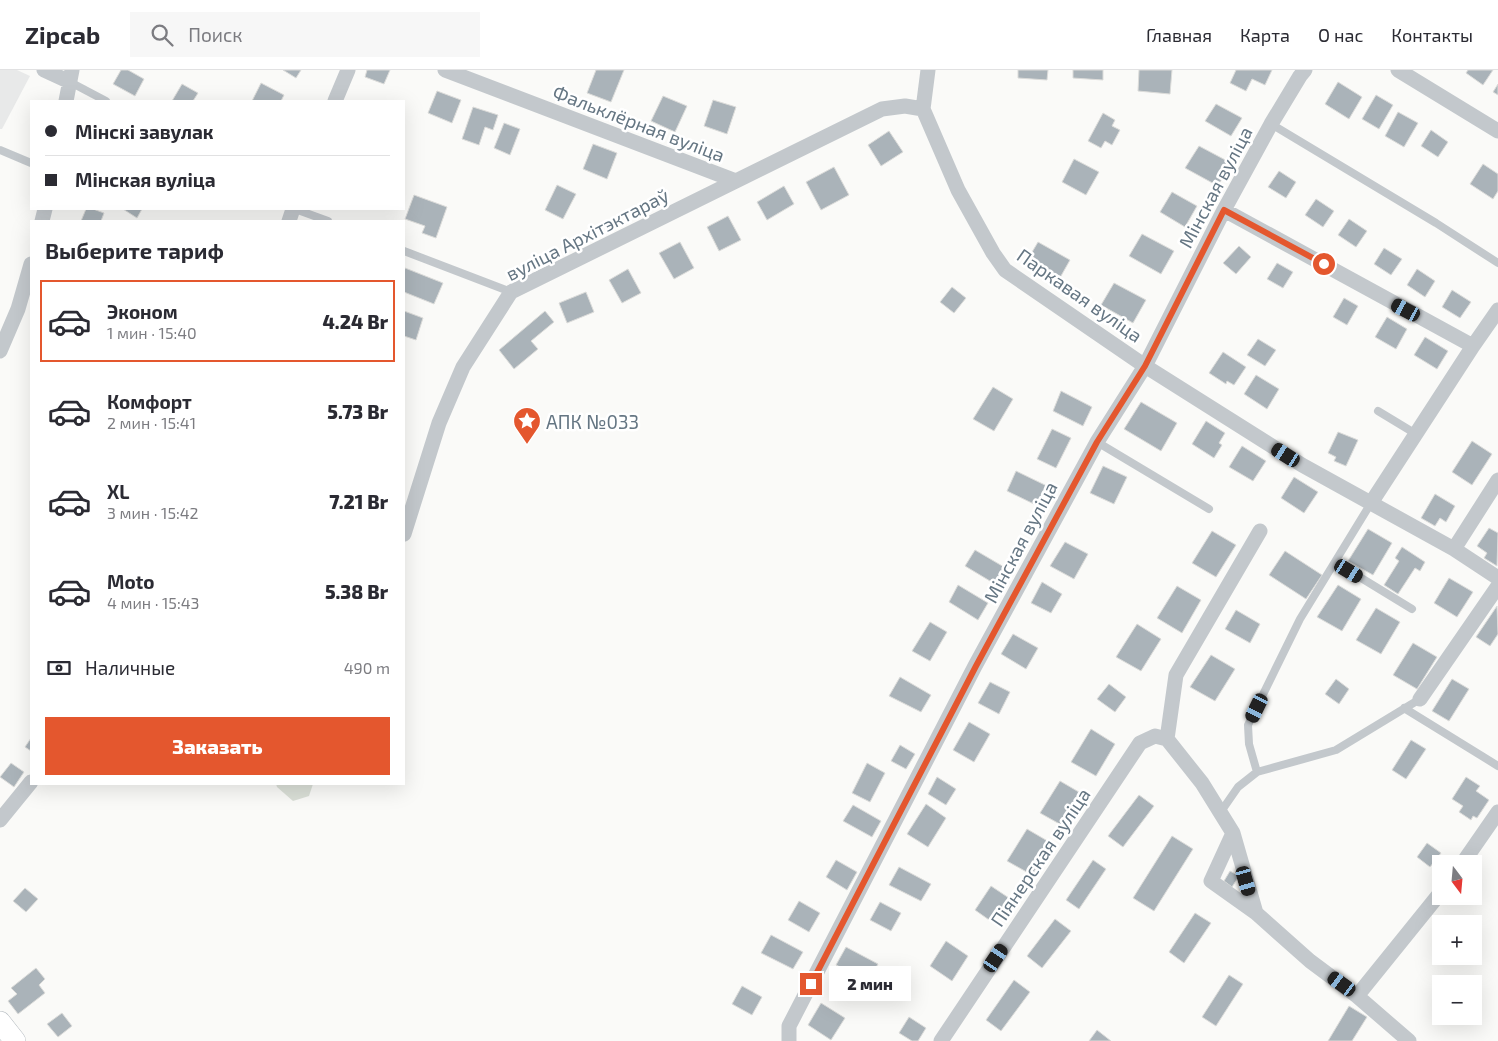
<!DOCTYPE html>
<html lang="ru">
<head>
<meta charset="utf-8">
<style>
	:root { --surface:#fff; --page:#f7f7f7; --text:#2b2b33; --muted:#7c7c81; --line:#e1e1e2; --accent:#e4572e }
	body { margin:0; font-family:"Exo 2",sans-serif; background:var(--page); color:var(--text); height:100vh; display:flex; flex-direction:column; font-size:19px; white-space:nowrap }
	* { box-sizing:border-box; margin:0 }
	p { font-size:16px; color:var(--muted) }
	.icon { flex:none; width:28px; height:28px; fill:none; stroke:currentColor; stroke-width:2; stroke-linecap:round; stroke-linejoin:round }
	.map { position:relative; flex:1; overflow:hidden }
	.sheet { position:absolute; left:30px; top:150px; width:375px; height:565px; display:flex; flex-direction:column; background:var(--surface); border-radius:0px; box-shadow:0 5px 20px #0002 }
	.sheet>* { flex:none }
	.guide { position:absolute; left:30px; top:30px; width:375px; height:110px; border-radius:0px; box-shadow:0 5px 20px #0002; display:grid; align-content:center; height:110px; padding:0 15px; background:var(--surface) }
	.needle { width:32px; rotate:164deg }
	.buttons { position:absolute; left:1432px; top:785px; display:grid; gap:10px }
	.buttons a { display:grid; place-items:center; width:50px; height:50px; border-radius:0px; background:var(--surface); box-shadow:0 5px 20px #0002; font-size:25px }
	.end { position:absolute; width:22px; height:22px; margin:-11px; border:6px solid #e4572e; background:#fff; box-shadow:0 0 0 2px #fff }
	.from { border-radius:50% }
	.bubble { position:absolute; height:35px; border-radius:0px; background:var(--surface); box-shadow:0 5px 20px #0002; font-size:16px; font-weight:800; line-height:35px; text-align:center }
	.car { position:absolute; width:15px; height:30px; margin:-15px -8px; border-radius:6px; box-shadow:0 0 4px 1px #0007; background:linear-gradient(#222 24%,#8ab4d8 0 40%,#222 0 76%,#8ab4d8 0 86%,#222 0) }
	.guide b { display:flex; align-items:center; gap:18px; height:48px; font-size:19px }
	.guide b+b { border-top:1px solid var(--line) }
	.guide i { width:12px; height:12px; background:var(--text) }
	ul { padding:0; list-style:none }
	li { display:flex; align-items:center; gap:15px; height:82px; margin:0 10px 8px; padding:0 5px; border:2px solid transparent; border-radius:0px }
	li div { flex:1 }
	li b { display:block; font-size:19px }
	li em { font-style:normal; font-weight:800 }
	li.on { border-color:var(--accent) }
	li>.icon { width:45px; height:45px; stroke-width:1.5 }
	h2 { padding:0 15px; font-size:22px; line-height:60px }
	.pay { display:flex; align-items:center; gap:12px; height:55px; padding:0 15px; font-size:19px }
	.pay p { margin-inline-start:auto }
	.cta { display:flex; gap:10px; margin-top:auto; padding:10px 15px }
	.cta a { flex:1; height:58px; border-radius:0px; background:var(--accent); color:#fff; font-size:20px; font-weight:800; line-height:58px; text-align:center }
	header { display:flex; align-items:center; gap:30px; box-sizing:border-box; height:70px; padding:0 25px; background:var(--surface); border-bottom:1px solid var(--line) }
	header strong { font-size:24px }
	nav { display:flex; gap:28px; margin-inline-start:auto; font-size:18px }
	.search { width:350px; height:45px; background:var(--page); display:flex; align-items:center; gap:12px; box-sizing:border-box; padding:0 18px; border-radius:0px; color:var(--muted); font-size:19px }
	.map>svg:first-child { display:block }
	.built { fill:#e8e9e9 }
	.green { fill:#dadfd7 }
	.building { fill:#aab3b9; stroke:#dcdcda }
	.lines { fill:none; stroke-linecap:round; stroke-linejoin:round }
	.secondary-casing { stroke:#b3babf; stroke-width:22 }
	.lane { stroke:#c3c8cc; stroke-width:8 }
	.street { stroke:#c3c8cc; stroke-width:15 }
	.secondary { stroke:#fff; stroke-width:21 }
	.route { stroke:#e4572e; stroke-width:6 }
	.labels { text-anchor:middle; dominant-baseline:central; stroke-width:5; stroke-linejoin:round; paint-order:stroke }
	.street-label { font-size:19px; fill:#657683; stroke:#fff }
	.poi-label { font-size:19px; fill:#657683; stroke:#fff; text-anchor:start }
</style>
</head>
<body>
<header>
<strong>Zipcab</strong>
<div class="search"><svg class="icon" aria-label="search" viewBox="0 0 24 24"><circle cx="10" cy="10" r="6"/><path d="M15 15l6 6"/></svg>Поиск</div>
<nav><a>Главная</a><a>Карта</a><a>О нас</a><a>Контакты</a></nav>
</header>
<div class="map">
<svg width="1498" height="971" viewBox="0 0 1498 971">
	<rect width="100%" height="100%" fill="#fafaf8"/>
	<path class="built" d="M0 0H17L30 6 2 59H0Z"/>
	<path class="green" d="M276 714H313L309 726 293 731 277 717Z"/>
	<path class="building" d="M121 0H128L144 9 135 26 113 14Z
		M283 0H301L296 8Z
		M367 0H390L384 14 365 7Z
		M596 0H624L611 32 587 23Z
		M1018 0H1048L1047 10 1018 8Z
		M1073 0H1103V10L1073 8Z
		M1139 0H1172L1170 24 1138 21Z
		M1236 0H1272L1265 15 1252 9 1246 21 1230 13Z
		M1468 0H1493L1483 15 1466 3Z
		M1338 12 1362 27 1349 49 1325 34Z
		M261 13 284 25 281 31H252Z
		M182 14 198 23 193 31H172Z
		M1498 14V25L1493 22Z
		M437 21 461 30 452 53 428 43Z
		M1376 25 1393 35 1379 59 1362 49Z
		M663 26 687 36 675 62 651 51Z
		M713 30 736 37 727 64 704 56Z
		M1216 34 1242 48 1231 66 1205 51Z
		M473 37 498 45 493 60 485 57 479 75 462 69Z
		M1398 42 1418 53 1404 77 1385 66Z
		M1103 43 1115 50 1112 56 1120 60 1112 75 1105 71 1101 78 1088 71Z
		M504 53 520 59 510 85 494 78Z
		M1431 60 1448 72 1438 87 1421 76Z
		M889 61 903 82 881 96 868 75Z
		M593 74 617 83 607 109 583 99Z
		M1199 76 1231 93 1218 116 1185 98Z
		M1074 89 1099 102 1086 125 1062 112Z
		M1483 94 1498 104V121L1493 129 1470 114Z
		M834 97 849 125 821 140 806 112Z
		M1279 101 1296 112 1286 128 1268 117Z
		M557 115 576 124 563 149 545 140Z
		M784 116 794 134 767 150 757 132Z
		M1172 122 1197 136 1185 157 1160 142Z
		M414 125 447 137 436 168 422 163 425 156 405 149Z
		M1316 129 1334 141 1323 157 1305 145Z
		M86 139H93L104 143 101 151H81Z
		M123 139H142L137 148Z
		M728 146 741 170 719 181 707 157Z
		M1349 149 1367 161 1356 177 1338 165Z
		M1142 164 1174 181 1161 204 1129 186Z
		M680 172 694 198 674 209 659 183Z
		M1038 172 1070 190 1057 213 1025 194Z
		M1239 176 1251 187 1236 204 1223 193Z
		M1384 178 1402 189 1391 205 1374 194Z
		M1277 193 1293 202 1283 218 1267 209Z
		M405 198 443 213 434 234 404 222V202Z
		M628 199 641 223 622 233 609 210Z
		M1417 199 1435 211 1425 227 1407 215Z
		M1114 213 1146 230 1133 253 1101 235Z
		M952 217 966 228 954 243 940 232Z
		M1452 220 1471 232 1460 248 1442 237Z
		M586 222 594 242 567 253 559 233Z
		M1344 228 1358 236 1347 255 1333 247Z
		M404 241 423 248 416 270 404 266Z
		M545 241 554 252 531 271 538 279 514 299 499 280Z
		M1387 247 1407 259 1396 279 1375 267Z
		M1425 267 1448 281 1437 299 1414 285Z
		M1258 269 1276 280 1265 296 1247 285Z
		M1223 282 1246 297 1234 315 1227 311 1226 314 1209 303Z
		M1256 305 1279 319 1267 339 1244 324Z
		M993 317 1013 329 994 361 973 349Z
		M1061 321 1092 337 1083 356 1053 341Z
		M1141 332 1177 353 1161 381 1124 359Z
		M1206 351 1225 363 1219 373 1222 375 1214 388 1192 374Z
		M1052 359 1071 368 1056 398 1037 389Z
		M1338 362 1358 370 1346 396 1334 391 1336 387 1328 383Z
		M1472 371 1492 384 1472 415 1452 402Z
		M1242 376 1266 391 1253 411 1229 397Z
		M1103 396 1127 407 1114 434 1090 423Z
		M1016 401 1047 416 1038 436 1007 421Z
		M1294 407 1318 422 1304 443 1281 428Z
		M1435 424 1455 436 1446 452 1440 448 1435 456 1421 448Z
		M1489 458 1498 463 1497 496 1484 488 1487 483 1477 476Z
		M1368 459 1392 473 1373 505 1348 491Z
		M1212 461 1236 475 1216 507 1192 493Z
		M1065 472 1088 484 1074 509 1050 496Z
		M1402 477 1425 492 1420 501 1415 498 1398 524 1384 515 1399 491 1395 488Z
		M975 480 1004 497 995 514 965 496Z
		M1285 481 1322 505 1306 529 1269 505Z
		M1449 508 1473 522 1457 547 1434 533Z
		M1042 512 1062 524 1051 543 1031 533Z
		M958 515 988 533 978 550 949 532Z
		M1338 515 1361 529 1342 561 1317 547Z
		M1177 516 1201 530 1182 563 1157 548Z
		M1497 536 1498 564 1490 576 1476 567Z
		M1376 538 1400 552 1381 584 1356 570Z
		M1236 540 1260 554 1250 573 1225 559Z
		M930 552 947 562 930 591 912 581Z
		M1137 554 1161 569 1141 601 1116 587Z
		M1013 564 1038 578 1026 599 1001 584Z
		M1413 573 1437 587 1417 619 1393 605Z
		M1211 585 1235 599 1215 631 1190 617Z
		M900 607 931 625 921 642 889 626Z
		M1336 609 1349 619 1339 634 1325 624Z
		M1452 609 1469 619 1449 651 1432 641Z
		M990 612 1010 622 999 644 978 633Z
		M1109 614 1126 627 1115 642 1097 629Z
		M969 652 990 664 974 692 953 680Z
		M1091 659 1115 674 1096 706 1071 692Z
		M31 668V681L25 677Z
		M1411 670 1426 679 1406 709 1392 700Z
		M900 675 915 684 906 699 891 691Z
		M11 693 24 702 14 717 0 707Z
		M867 693 885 703 870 732 852 723Z
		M937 707 956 719 946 735 928 724Z
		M1466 707 1480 716 1476 721 1489 730 1477 748 1473 746 1471 750 1459 742 1463 736 1452 729Z
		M1060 711 1084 725 1065 757 1040 743Z
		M1139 725 1154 736 1123 777 1108 766Z
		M926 734 946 748 928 777 907 764Z
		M853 735 881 751 872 767 843 751Z
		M1027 759 1051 773 1032 805 1007 791Z
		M1172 766 1193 779 1154 841 1133 828Z
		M1427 773 1441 783 1430 797 1417 787Z
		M836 790 857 802 847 820 826 807Z
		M1093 790 1106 799 1079 839 1066 830Z
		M899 797 931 814 921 831 889 815Z
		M1230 801 1239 806 1232 817 1224 811Z
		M991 816 1009 828 992 852 975 840Z
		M25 818 38 829 26 842 13 831Z
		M799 831 820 843 809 862 788 850Z
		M880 832 901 843 891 861 870 850Z
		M1195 843 1211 853 1184 893 1169 882Z
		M1055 849 1071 861 1042 898 1027 886Z
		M771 865 803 882 793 899 761 883Z
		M946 871 968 886 952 911 930 896Z
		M846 877 878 894 868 911 836 895Z
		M36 898 45 909 39 915 45 923 18 944 8 931 17 924 11 918Z
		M1229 905 1243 914 1216 956 1202 947Z
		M1014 910 1030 922 1001 961 986 950Z
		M742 916 762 927 752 945 732 934Z
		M821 933 845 948 831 970 808 955Z
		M1349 936 1367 947 1352 971H1328Z
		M62 943 72 956 58 967 47 954Z
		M909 947 926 958 918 971H912L899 963Z
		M1097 960 1111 971H1089Z"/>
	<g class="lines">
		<defs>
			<path id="secondary" d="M0 952 15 971"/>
		</defs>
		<use href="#secondary" class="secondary-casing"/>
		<path class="lane" d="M70 12 106 31
			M1271 54 1436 153 1498 193
			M0 80 31 93
			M295 139 328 151
			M404 181 511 222
			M1378 341 1416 364
			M1097 372 1209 439
			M1371 433 1300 549 1248 655 1249 674 1257 702 1336 680 1420 629
			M1335 492 1412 539
			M1404 638 1498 696
			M1220 743 1238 717 1257 702"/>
		<path class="street" d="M44 0 70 12
			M445 0 736 111
			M928 0 923 39 958 120 993 183 1005 200 1145 296 1302 395 1454 479 1498 508
			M1398 0 1498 61
			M66 31 72 0
			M335 31 348 0
			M1224 140 1473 276
			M42 151 45 139
			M289 151 293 139
			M0 281 18 239 31 194
			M1371 433 1473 276 1498 240
			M404 464 439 353 463 297 511 222 882 39 905 36 923 39
			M1454 479 1498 410
			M1420 629 1498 516
			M1167 669 1202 713 1233 763 1211 811 1256 843 1310 891 1357 926 1409 971
			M0 750 31 712
			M1233 763 1256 843
			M1462 794 1498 742
			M1357 926 1441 822
			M789 971V956L975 596 1097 372 1145 296 1224 140 1271 54 1300 6 1305 0
			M941 971 1140 673 1155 666 1167 669 1176 605 1260 461"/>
		<use href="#secondary" class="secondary"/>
	</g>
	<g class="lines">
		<path class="route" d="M811 914 976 596 1097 372 1145 296 1224 140 1324 194"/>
	</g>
	<defs>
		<symbol id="sight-pin" viewBox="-11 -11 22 30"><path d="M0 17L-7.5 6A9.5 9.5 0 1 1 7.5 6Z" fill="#e4572e" stroke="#fff"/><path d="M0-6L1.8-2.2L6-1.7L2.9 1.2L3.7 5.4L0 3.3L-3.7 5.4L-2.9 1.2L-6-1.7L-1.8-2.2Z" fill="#fff"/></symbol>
	</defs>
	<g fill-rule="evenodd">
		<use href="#sight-pin" x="511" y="335" width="32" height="43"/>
	</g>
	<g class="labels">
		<g class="street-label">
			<text transform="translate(639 53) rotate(21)">Фальклёрная вуліца</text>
			<text transform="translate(1215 117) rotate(-62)">Мінская вуліца</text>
			<text transform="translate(587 164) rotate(-27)">вуліца Архітэктараў</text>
			<text transform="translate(1080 225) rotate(35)">Паркавая вуліца</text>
			<text transform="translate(1020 472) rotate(-62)">Мінская вуліца</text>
			<text transform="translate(1040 787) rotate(-56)">Піянерская вуліца</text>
		</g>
		<g class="poi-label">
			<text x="546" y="351">АПК №033</text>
		</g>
	</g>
</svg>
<div class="buttons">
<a><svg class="needle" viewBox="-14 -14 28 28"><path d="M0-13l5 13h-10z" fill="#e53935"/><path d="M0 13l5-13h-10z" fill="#7c7c81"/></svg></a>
<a>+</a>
<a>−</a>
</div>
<i class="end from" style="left:1324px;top:194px"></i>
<i class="end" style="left:811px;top:914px"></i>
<div class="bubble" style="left:829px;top:896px;width:82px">2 мин</div>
<i class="car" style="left:1406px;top:240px;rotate:298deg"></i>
<i class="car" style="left:1286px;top:385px;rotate:302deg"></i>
<i class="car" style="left:1349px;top:501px;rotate:121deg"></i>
<i class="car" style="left:1257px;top:638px;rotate:206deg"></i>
<i class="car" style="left:1246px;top:811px;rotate:164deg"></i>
<i class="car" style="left:996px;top:888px;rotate:34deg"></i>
<i class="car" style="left:1342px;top:914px;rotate:306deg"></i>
<div class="guide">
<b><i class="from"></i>Мінскі завулак</b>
<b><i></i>Мінская вуліца</b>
</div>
<section class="sheet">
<h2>Выберите тариф</h2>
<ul>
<li class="on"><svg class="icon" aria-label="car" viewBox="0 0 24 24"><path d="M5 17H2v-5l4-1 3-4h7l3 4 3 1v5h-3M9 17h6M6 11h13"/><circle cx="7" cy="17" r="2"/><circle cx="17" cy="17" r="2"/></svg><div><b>Эконом</b><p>1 мин · 15:40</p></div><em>4.24 Br</em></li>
<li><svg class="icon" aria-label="car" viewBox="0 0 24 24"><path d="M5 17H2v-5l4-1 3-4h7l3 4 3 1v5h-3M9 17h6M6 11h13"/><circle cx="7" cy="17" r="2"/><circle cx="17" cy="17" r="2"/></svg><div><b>Комфорт</b><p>2 мин · 15:41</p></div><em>5.73 Br</em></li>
<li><svg class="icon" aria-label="car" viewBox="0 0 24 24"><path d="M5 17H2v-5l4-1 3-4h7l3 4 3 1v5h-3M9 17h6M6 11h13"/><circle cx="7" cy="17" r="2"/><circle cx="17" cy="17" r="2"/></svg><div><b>XL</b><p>3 мин · 15:42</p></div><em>7.21 Br</em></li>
<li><svg class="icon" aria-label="car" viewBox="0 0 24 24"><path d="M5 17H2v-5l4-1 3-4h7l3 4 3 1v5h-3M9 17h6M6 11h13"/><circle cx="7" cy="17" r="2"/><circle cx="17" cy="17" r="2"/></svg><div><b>Moto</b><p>4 мин · 15:43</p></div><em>5.38 Br</em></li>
</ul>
<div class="pay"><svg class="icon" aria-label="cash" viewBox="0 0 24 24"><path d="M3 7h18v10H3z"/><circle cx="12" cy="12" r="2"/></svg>Наличные<p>490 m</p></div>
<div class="cta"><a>Заказать</a></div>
</section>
</div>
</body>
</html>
